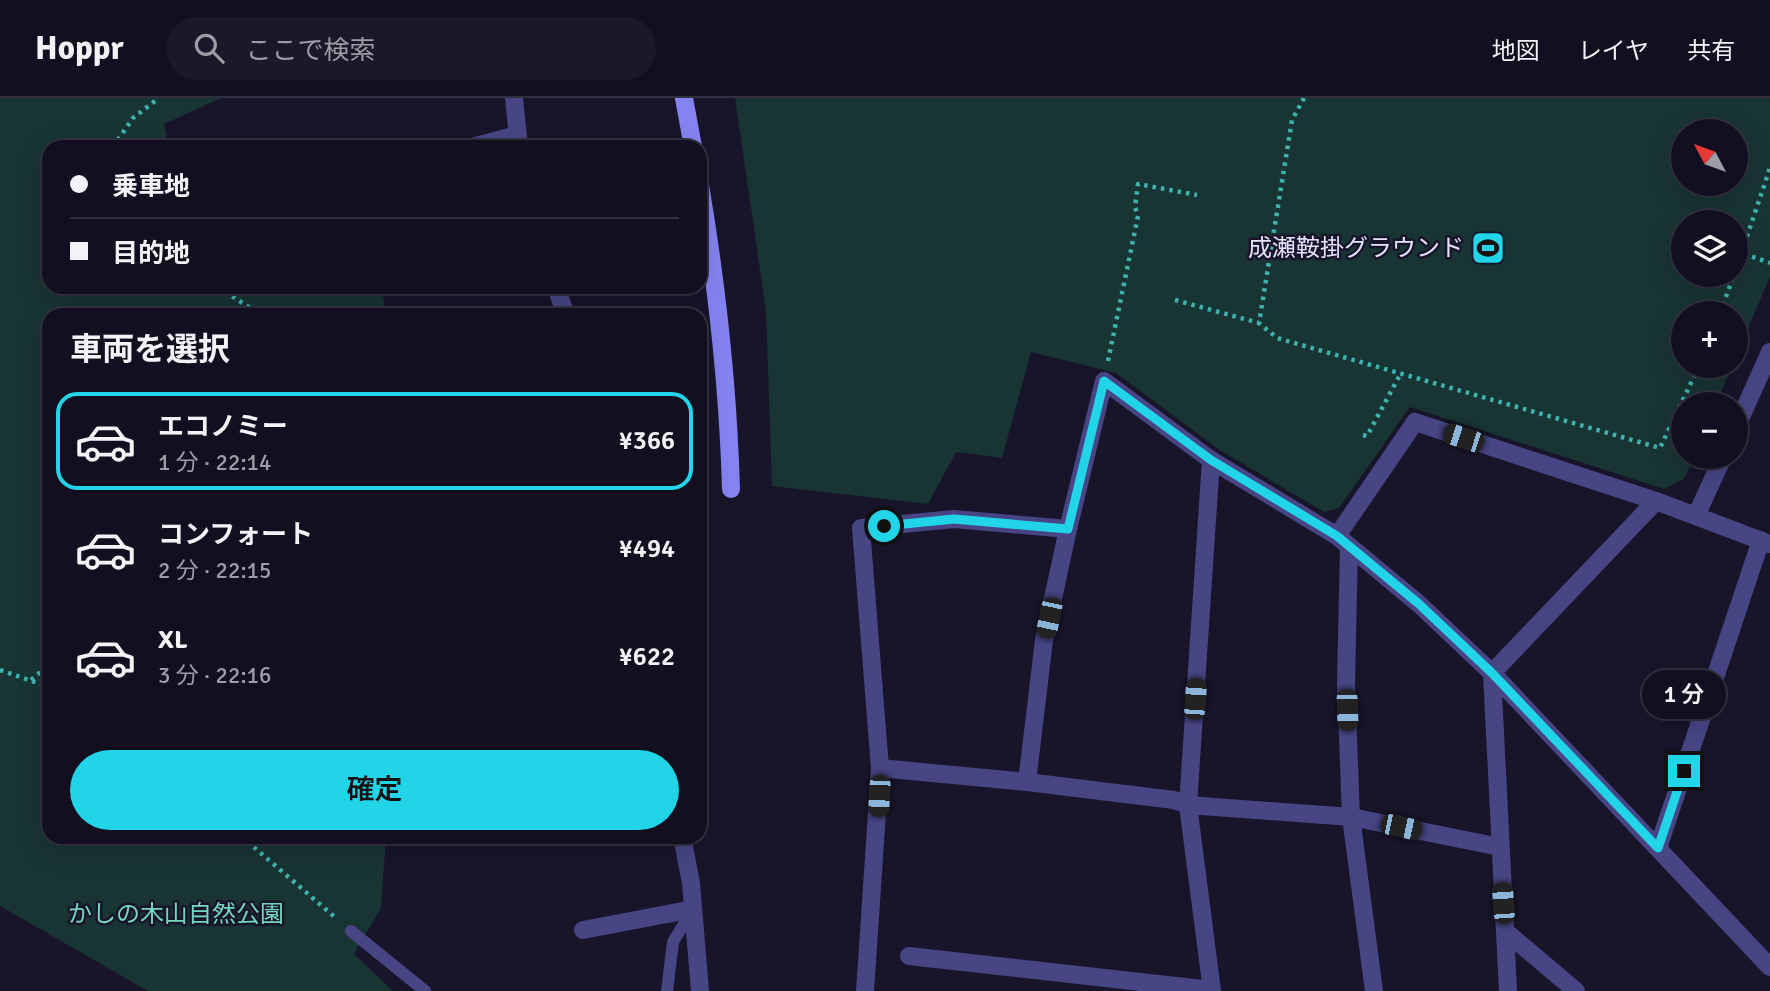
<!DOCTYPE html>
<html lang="ja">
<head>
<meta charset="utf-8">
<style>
	:root { --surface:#121020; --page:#1b1929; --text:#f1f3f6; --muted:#9c9da5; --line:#31303e; --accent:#22d4e7 }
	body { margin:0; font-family:Signika,"Noto Sans JP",sans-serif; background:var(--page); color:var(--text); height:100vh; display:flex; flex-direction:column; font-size:26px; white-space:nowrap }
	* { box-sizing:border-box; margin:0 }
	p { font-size:23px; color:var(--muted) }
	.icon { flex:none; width:38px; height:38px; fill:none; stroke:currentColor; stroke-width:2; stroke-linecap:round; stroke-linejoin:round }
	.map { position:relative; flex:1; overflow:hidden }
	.sheet { position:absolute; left:42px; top:210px; width:665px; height:536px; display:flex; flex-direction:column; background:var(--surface); border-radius:21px; box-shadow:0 7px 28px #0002,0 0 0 2px var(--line) }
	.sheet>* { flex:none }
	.hud { position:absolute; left:42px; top:42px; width:665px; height:154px; border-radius:21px; box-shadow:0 7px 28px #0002,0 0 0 2px var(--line); display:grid; align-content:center; height:154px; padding:0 28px; background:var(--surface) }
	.needle { width:46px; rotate:311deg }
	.controls { position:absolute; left:1671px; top:21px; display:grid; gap:14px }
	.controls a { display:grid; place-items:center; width:77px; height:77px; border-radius:50%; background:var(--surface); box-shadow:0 7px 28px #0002,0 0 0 2px var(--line); font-size:35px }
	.end { position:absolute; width:32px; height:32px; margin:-16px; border:9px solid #22d4e7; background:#111; box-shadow:0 0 0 4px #111 }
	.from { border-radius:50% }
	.bubble { position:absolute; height:49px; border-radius:24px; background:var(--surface); box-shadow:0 7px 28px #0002,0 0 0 2px var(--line); font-size:23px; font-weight:600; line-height:49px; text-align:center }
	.car { position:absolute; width:21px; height:42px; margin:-21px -10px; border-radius:9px; box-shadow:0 0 5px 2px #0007; background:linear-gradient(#222 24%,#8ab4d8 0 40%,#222 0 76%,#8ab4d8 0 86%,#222 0) }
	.hud b { display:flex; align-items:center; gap:24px; height:66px; font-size:26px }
	.hud b+b { border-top:2px solid var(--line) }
	.hud i { width:18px; height:18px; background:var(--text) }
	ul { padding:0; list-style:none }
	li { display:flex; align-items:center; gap:21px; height:98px; margin:0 14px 10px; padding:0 14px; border:4px solid transparent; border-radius:21px }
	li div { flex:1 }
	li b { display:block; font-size:26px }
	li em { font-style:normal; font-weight:600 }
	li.on { border-color:var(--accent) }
	li>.icon { width:63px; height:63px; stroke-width:1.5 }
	h2 { padding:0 28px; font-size:32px; line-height:84px }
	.action { display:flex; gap:14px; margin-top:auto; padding:14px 28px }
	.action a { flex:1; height:80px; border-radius:42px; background:var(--accent); color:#111; font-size:28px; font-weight:600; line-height:80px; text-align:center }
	header { display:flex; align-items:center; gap:42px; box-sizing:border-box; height:98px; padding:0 35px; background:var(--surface); border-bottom:2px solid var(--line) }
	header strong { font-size:33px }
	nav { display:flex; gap:38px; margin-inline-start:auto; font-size:24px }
	.search { width:490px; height:63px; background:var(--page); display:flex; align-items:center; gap:18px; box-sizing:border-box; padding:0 24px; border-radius:38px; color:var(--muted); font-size:26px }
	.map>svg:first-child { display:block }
	.green { fill:#183433; fill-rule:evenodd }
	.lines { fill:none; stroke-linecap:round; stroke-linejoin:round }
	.path { stroke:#3fb2aa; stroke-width:4.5; stroke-dasharray:3.5 5; stroke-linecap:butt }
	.lane { stroke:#474584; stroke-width:12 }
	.street { stroke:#474584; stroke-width:18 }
	.secondary { stroke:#8583f1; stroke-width:18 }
	.route { stroke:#22d4e7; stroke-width:9 }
	.labels { text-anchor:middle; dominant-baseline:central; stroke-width:5; stroke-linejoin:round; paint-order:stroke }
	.poi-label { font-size:24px; fill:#e4e1fc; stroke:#18152b; text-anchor:end }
	.park-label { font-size:24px; fill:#74d6bd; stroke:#18152b }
</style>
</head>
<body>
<header>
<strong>Hoppr</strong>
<div class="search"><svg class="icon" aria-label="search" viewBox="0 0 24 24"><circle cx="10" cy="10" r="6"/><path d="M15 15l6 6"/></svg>ここで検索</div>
<nav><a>地図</a><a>レイヤ</a><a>共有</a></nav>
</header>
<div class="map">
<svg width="1770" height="893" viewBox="0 0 1770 893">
	<rect width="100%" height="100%" fill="#18152b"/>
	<path class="green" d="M0 0H221L164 26 169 49H49V189H381L387 217H49V738L386 739 381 810 354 856 393 893H148L0 808Z
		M735 0H1770V178L1736 259V215H1684V268H1732L1716 306H1684V359H1694L1684 381 1664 391 1410 309 1339 410 1324 414 1218 351 1116 275 1031 254 1002 360 956 354 928 406 772 388 766 213ZM1684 33H1736V86H1684ZM1736 124V177H1684V124Z"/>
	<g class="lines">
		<path class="path" d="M1304 0 1292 22 1259 225 1277 240 1660 350 1699 268
			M113 49 133 20 159 0
			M1736 153 1770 165
			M1736 171 1770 70
			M218 189 261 217
			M1175 202 1259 225
			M1720 215 1734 177
			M1108 263 1138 118 1135 109 1138 86 1197 97
			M1363 337 1367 338 1401 275
			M0 572 49 589
			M31 582 49 567
			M241 738 337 821"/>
		<path class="lane" d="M351 833 425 893
			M667 893 673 844 693 811"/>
		<path class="street" d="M514 0 519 49
			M472 49 517 37
			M556 189 566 217
			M1736 330 1770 254
			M1211 362 1188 707 1212 893
			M1696 418 1723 359
			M1337 438 1415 324 1656 403 1770 446
			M1349 448 1346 586 1351 719 1374 893
			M880 670 1027 684 1174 702 1188 707 1351 719 1500 749
			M1027 684 1044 542 1068 431 1104 283 1211 362 1337 438 1419 506 1492 575 1770 869
			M682 738 691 785 700 893
			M1658 750 1761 442
			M583 832 693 811
			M1505 833 1576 893
			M909 858 1212 892
			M865 893 880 670 861 430 954 421 1068 431
			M1508 893 1492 575 1656 403"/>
		<path class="secondary" d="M684 0 693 49
			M700 87C717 188 728 288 731 391"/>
	</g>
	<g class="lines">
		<path class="route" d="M884 428 954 421 1068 431 1104 283 1211 362 1337 438 1419 506 1492 575 1658 750 1684 673"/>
	</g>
	<defs>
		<symbol id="stadium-square" viewBox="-11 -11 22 22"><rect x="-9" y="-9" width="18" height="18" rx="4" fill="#22d4e7" stroke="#18152b"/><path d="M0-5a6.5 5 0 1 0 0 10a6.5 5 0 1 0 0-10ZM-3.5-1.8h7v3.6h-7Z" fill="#111"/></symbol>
	</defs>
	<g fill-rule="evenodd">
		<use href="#stadium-square" x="1469" y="131" width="38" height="38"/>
	</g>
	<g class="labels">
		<g class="poi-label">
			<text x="1464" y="150">成瀬鞍掛グラウンド</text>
		</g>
		<g class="park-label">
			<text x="176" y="816">かしの木山自然公園</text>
		</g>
	</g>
</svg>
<div class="controls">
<a><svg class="needle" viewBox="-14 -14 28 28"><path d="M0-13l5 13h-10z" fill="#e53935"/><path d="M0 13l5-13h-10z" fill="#9c9da5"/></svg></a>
<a><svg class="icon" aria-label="layers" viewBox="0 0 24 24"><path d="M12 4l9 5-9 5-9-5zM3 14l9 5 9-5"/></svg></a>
<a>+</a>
<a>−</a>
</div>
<i class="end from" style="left:884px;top:428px"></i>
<i class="end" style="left:1684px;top:673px"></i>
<div class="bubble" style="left:1642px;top:572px;width:84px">1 分</div>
<i class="car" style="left:1463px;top:340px;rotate:288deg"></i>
<i class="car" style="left:1049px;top:520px;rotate:192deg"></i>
<i class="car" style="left:1195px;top:601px;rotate:4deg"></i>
<i class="car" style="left:1347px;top:612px;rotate:178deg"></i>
<i class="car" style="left:879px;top:698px;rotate:183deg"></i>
<i class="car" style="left:1401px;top:729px;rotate:102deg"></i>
<i class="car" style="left:1503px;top:805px;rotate:356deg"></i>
<div class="hud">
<b><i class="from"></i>乗車地</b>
<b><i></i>目的地</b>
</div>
<section class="sheet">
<h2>車両を選択</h2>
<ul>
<li class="on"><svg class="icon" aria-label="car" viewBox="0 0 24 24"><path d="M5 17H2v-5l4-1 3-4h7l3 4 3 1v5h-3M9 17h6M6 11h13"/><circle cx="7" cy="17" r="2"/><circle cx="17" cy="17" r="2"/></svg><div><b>エコノミー</b><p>1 分 · 22:14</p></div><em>¥366</em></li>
<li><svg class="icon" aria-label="car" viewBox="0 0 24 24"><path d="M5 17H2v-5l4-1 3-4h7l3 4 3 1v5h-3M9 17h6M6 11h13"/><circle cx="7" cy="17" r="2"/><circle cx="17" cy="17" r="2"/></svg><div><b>コンフォート</b><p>2 分 · 22:15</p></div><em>¥494</em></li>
<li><svg class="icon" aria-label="car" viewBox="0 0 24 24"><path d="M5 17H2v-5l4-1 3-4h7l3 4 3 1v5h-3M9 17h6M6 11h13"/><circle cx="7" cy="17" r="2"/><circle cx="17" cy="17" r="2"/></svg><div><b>XL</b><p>3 分 · 22:16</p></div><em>¥622</em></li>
</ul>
<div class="action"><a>確定</a></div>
</section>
</div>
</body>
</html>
